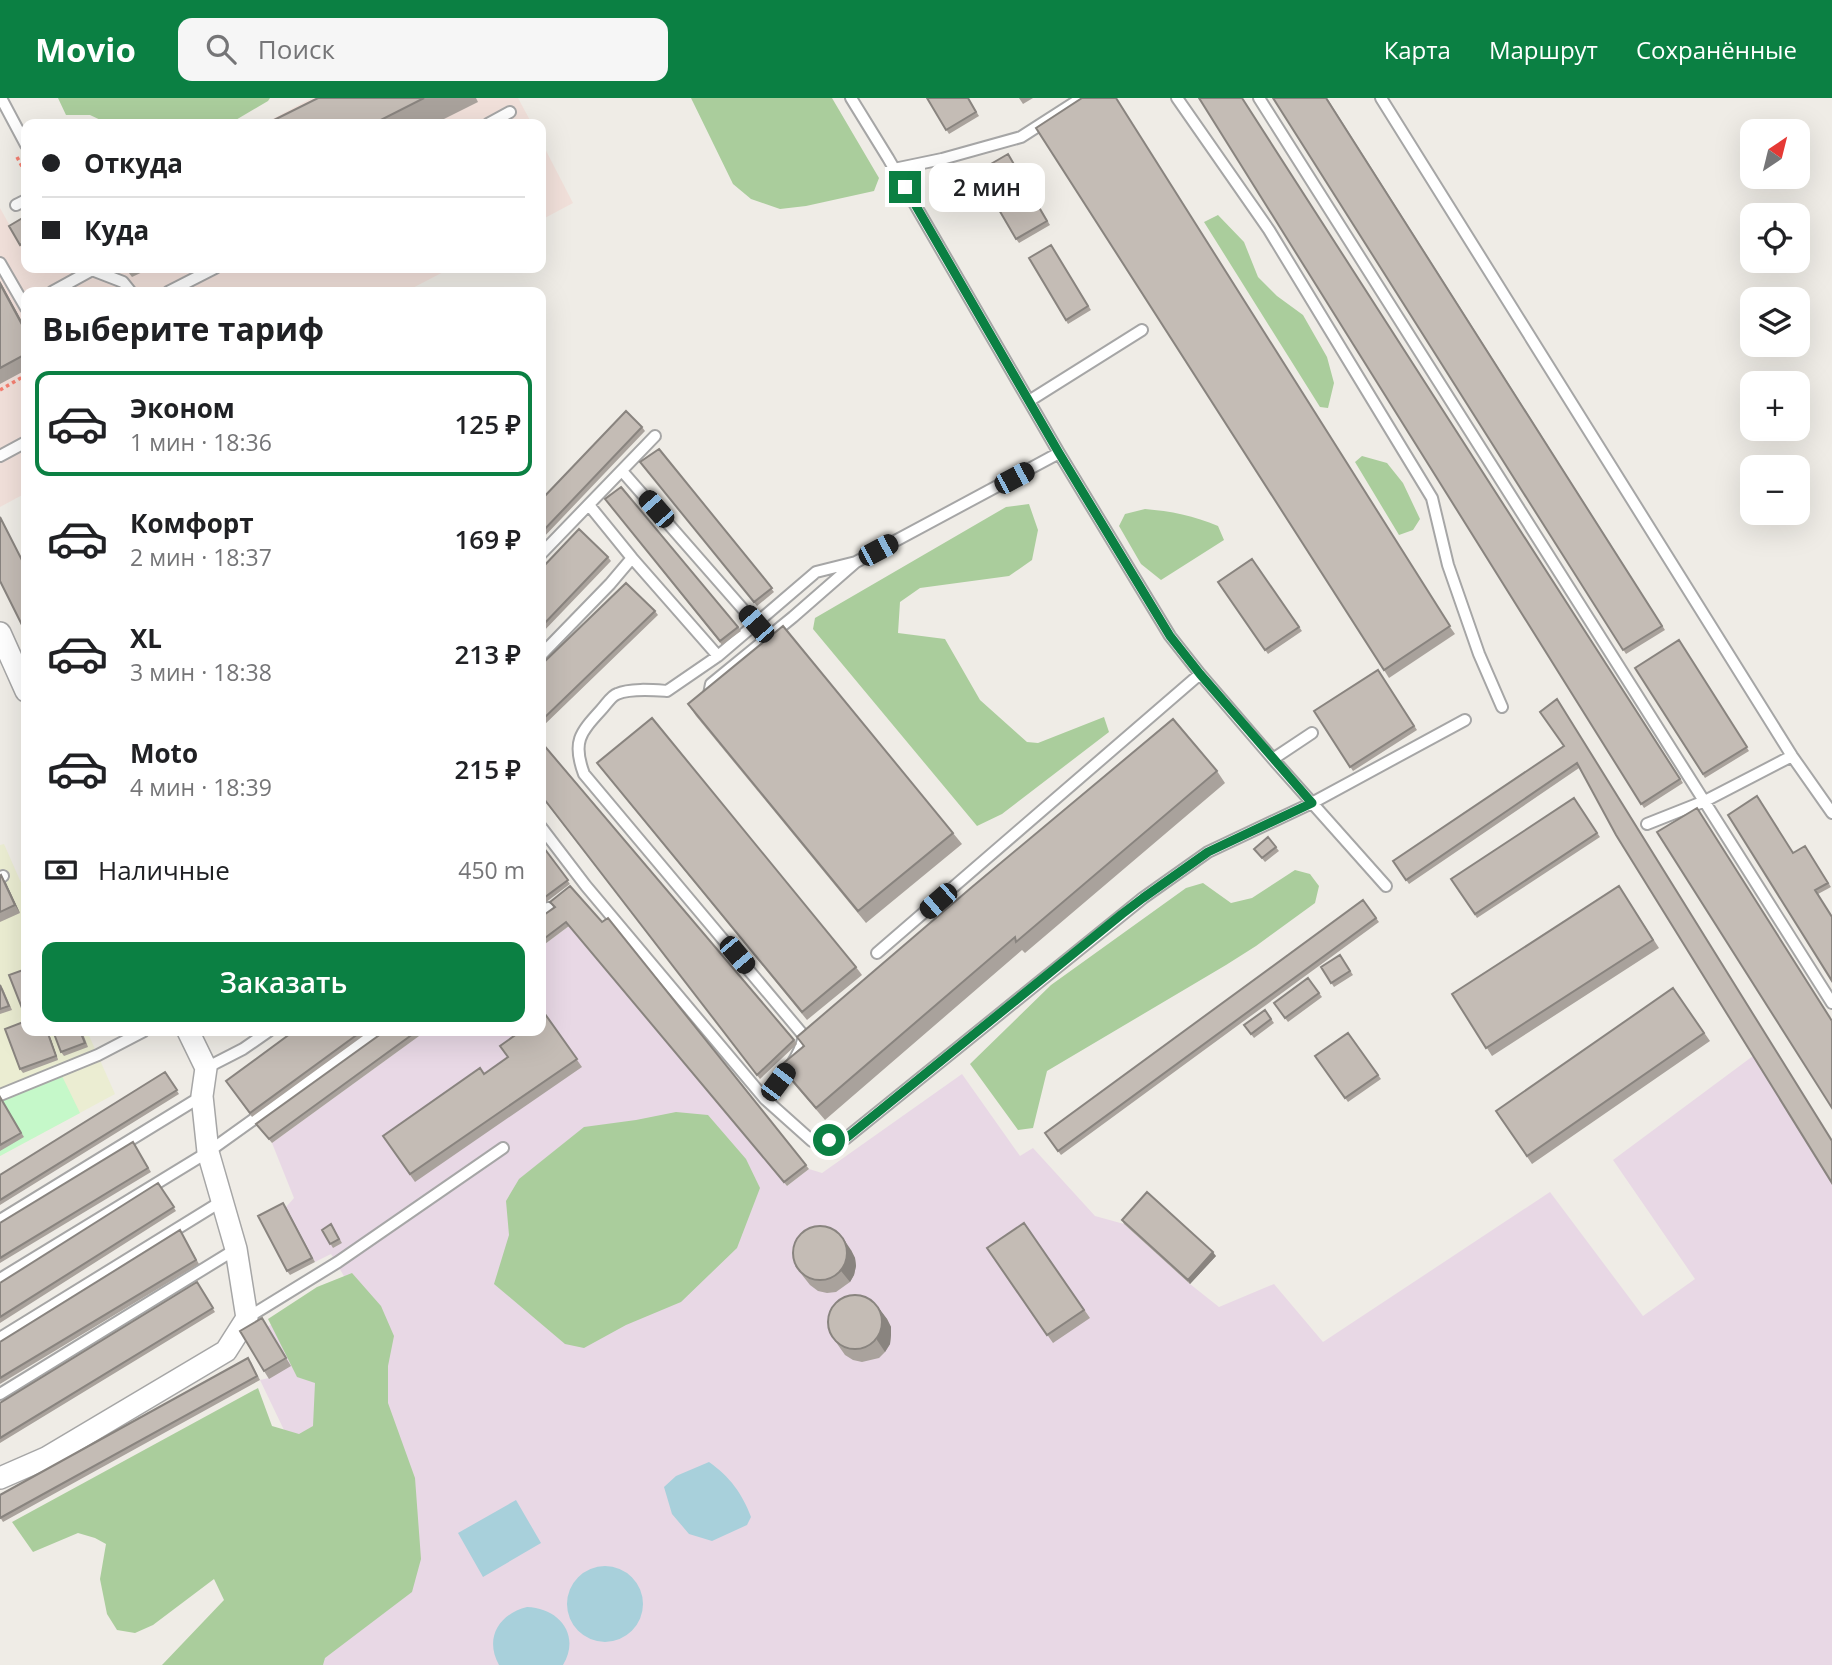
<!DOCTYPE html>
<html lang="ru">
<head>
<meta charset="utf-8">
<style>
	:root { --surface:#fff; --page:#f6f6f6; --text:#202124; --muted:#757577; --line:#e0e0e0; --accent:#0b8043 }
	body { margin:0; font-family:"Open Sans",sans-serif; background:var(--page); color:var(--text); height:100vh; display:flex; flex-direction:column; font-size:26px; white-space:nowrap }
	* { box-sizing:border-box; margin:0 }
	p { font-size:23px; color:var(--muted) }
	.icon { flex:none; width:38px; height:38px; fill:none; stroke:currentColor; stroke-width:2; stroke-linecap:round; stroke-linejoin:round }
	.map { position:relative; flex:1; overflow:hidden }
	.panel { position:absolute; left:21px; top:189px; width:525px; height:749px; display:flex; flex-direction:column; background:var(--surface); border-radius:14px; box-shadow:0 7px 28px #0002 }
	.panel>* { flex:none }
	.top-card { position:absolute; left:21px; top:21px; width:525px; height:154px; border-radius:14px; box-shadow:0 7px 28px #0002; display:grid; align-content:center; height:154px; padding:0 21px; background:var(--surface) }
	.needle { width:46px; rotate:35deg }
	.fabs { position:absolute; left:1740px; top:21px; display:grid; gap:14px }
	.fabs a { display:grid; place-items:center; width:70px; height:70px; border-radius:14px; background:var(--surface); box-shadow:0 7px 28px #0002; font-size:35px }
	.end { position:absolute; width:32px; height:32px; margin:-16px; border:9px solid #0b8043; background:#fff; box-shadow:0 0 0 4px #fff }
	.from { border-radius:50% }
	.bubble { position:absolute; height:49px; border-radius:14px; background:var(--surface); box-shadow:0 7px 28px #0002; font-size:23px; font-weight:600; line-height:49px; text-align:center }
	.car { position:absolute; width:21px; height:42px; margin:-21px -10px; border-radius:9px; box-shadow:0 0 5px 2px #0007; background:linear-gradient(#222 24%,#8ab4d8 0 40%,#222 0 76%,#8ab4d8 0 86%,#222 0) }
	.top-card b { display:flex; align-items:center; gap:24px; height:66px; font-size:26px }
	.top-card b+b { border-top:2px solid var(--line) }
	.top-card i { width:18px; height:18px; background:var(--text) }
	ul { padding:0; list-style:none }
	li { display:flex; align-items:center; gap:21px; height:105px; margin:0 14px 10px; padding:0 7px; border:4px solid transparent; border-radius:14px }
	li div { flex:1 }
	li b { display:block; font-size:26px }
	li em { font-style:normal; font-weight:600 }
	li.selected { border-color:var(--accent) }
	li>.icon { width:63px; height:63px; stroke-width:1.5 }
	h2 { padding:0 21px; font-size:32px; line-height:84px }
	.pay { display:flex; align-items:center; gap:18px; height:77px; padding:0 21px; font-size:26px }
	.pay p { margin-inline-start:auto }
	.action { display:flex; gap:14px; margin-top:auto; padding:14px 21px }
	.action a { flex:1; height:80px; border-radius:14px; background:var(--accent); color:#fff; font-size:28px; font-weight:600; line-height:80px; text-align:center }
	header { display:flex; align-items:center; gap:42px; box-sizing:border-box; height:98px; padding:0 35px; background:var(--accent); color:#fff }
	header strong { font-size:33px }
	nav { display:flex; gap:38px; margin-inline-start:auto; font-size:24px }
	.search { width:490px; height:63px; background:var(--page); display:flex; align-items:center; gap:18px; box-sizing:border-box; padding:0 24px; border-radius:14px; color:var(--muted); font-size:26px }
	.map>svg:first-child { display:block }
	.industrial { fill:#e8d8e5 }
	.military { fill:#f1e0da }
	.farmland { fill:#ebedd2 }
	.forest { fill:#aacd9c }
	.park { fill:#c5f8c9 }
	.water { fill:#a8d0db }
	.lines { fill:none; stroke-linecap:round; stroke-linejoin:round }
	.lane-casing { stroke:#a6a6a6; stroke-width:14 }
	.street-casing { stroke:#a6a6a6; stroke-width:24 }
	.path { stroke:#f57f71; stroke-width:3.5; stroke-dasharray:3.5 3.5; stroke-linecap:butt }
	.lane { stroke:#fff; stroke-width:10 }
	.street { stroke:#fff; stroke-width:21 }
	.wall { fill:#a9a29c }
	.shaded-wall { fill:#89847f }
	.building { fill:#c4bcb5; stroke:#89847f; stroke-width:2 }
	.route { stroke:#0b8043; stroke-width:9 }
</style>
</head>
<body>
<header>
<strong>Movio</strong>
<div class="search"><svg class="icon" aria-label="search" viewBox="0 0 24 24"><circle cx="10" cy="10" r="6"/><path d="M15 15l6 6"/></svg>Поиск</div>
<nav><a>Карта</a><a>Маршрут</a><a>Сохранённые</a></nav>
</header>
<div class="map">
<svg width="1832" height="1567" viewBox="0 0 1832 1567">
	<rect width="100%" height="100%" fill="#efece6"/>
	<path class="industrial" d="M569 828 787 1088 809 1071 822 1075 962 976 1020 1058 1033 1050 1095 1118 1124 1126 1190 1186 1219 1209 1274 1186 1323 1244 1550 1094 1643 1218 1695 1181 1613 1062 1753 958 1832 1085V1567H181L331 1430 260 1282 269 1280 245 1241 348 1185 331 1156 315 1164 286 1109 294 1100 272 1045 426 933H541V849Z"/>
	<path class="military" d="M312 0H518L532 26H263Z
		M541 43 573 105 541 122Z
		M0 110 14 135 26 129V170H451L405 194H26V395L0 409Z"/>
	<path class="farmland" d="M4 746 26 796V933H87L115 996 0 1058V747Z"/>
	<path class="forest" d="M58 0H270L268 3 229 26H109L90 17H66Z
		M691 0H832L879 80 874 93 806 108 780 111 751 101 733 86Z
		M1218 117 1244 144 1258 179 1277 198 1303 217 1327 259 1334 285 1328 310 1320 309 1204 124Z
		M1362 358 1387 365 1403 385 1420 421 1413 432 1399 437 1355 364Z
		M1029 406 1038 432 1032 462 1009 478 920 490 900 504 898 535 945 541 980 602 1027 644 1038 645 1104 619 1109 634 1002 716 977 728 813 531 815 520 1006 409Z
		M1145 411C1170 413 1195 418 1218 428L1224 442 1161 482 1141 466 1119 428 1125 416Z
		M1295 772 1310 776 1319 788 1315 805 1256 848 1226 867 1047 973 1033 1030 1018 1032 970 966 1051 887 1186 790 1203 785 1231 805 1252 800Z
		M676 1014 708 1017 746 1061 760 1090 737 1150 681 1204 626 1227 584 1250 565 1246 494 1186 509 1137 506 1103 519 1081 584 1029 636 1022Z
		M352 1175 381 1208 394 1238 388 1268V1305L415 1380 421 1461 412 1494 325 1560 323 1567H162L224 1502 214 1481 153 1527 135 1535 117 1532 107 1516 100 1481 106 1446 95 1440 78 1435 33 1454 12 1424 258 1290 272 1328 299 1336 313 1328 315 1285 297 1279 268 1221 317 1189Z"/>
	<path class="park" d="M62 978 80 1015 0 1058V1002Z"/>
	<path class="water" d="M709 1364C730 1379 742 1395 751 1419L747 1427 712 1443 689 1436 672 1416 664 1389 676 1378Z
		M516 1402 541 1445 483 1479 458 1435Z
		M567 1506a38 38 0 1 1 76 0a38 38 0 1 1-76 0Z
		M527 1509C559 1510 581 1537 563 1567H499C484 1540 499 1516 527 1509Z"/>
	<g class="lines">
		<defs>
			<path id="lane" d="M1 0 26 47
				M851 0 888 60 1059 355 1170 538 1200 576 1273 661 1386 788
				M1177 0 1269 132 1432 400 1448 467 1479 556 1502 609
				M1259 0 1832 905
				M1381 0 1792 658 1832 715
				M488 26 510 14
				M894 71 942 61 1021 39 1077 3
				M16 107 26 102
				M0 165 26 210
				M91 170 92 172 123 184 131 194
				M52 194 92 172
				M168 194 215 170
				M1029 303 1142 232
				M0 358 26 344
				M622 373 756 526
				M589 407 632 460 718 558
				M541 456 655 338
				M541 557 610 486 632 460
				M711 598 709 596 711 586 793 519 856 464 1059 355
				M1273 661 1312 635
				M1647 726 1705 703 1792 658
				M541 729 586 788 765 1001 812 1043 845 1041 1143 800 1208 754 1312 705 1465 622
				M0 780 3 778
				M541 815 548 810
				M877 855 1200 576
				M206 970 243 951 269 933
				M0 997 98 957 144 933
				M765 1001C780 982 799 962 804 938L584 676C572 644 580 635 601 612 606 607 611 598 617 596 630 590 653 592 667 593L718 558 816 474 856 464
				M0 1122 202 998
				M0 1181 208 1054 377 933
				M247 1220 338 1164 503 1050
				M0 1240 222 1103
				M0 1296 236 1151"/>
			<path id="street" d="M0 535 26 593
				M0 1380 46 1360 226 1253 247 1220 236 1151 208 1054 202 998 206 970 188 933"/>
		</defs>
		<use href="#lane" class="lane-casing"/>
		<use href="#street" class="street-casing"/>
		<path class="path" d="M17 59 26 76
			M0 292 26 277"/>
		<use href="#lane" class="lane"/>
		<use href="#street" class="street"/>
	</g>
	<path class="wall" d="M318 0H476L478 4 434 26H266Z
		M927 0H968L979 18 949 36Z
		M1019 0H1033L1023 6Z
		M1082 0 1455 536 1389 580 1384 572Z
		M1199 0H1242L1683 685 1644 710Z
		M1273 0H1327L1665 532 1626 556Z
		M1010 60 1050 127 1019 145 1016 141Z
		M26 118V154L25 155 20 147Z
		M1051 147 1091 212 1068 226 1029 160Z
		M125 170H151L132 179Z
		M0 183 26 231V272L0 286Z
		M642 329 645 333 541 442V402Z
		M659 351 774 494 757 508 643 368Z
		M605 401 738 529 741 533 722 547Z
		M608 459 611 463 541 536V471Z
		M1252 461 1302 533 1268 556 1218 484Z
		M655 513 658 517 541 630V567Z
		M1679 542 1749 653 1705 680 1635 570Z
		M1378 572 1417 632 1353 673 1314 613Z
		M1557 601 1579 670 1409 786 1393 763 1564 648Z
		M688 606 953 735 962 746 866 825 696 618Z
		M597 665 856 869 862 877 807 922Z
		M1217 673 1225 685 1025 855 1022 852 825 1022 789 980 780 968 803 948 797 939Z
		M541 698 794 942 797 946 760 981Z
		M1574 700 1600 739 1477 820 1451 781Z
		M1268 739 1279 753 1265 764 1254 751Z
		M1805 748 1831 789 1818 796 1832 883 1793 755Z
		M544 750 570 786 541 808V752Z
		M0 778 6 785 20 815 0 824Z
		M1619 788 1659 850 1492 958 1452 896Z
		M1363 802 1379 824 1061 1057 1045 1035Z
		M554 809 602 824 608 820 809 1071 787 1088 569 828 541 849V819Z
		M1340 857 1353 877 1334 889 1321 869Z
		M1308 880 1322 899 1288 924 1274 905Z
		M0 887 3 891 12 912 0 916Z
		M1673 890 1710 943 1532 1066 1496 1013Z
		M1265 912 1274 925 1254 940 1244 927Z
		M545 916 582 969 415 1084 383 1038 484 976 508 959Z
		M48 933 58 962 23 975 20 971Z
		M82 933 88 949 64 958 61 954Z
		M294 933H370L252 1019 226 983Z
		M385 933H426L272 1045 256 1026Z
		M1348 935 1381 981 1348 1004 1315 958Z
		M165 974 179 996 0 1107V1077Z
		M0 999 24 1039 0 1053Z
		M133 1044 151 1074 0 1165V1125Z
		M158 1085 176 1113 0 1225V1185Z
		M286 1109 315 1164 290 1177 287 1173Z
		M1122 1122 1216 1158 1190 1186 1124 1126Z
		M1024 1125 1090 1220 1053 1245 987 1150Z
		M331 1126 342 1145 333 1150 322 1132Z
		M180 1132 199 1166 0 1286V1244Z
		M851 1152 855 1160 856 1168 854 1177 850 1184 836 1194 827 1195 818 1193 810 1187 795 1168Z
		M197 1184 215 1214 0 1345V1305Z
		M878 1209 887 1221 891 1229V1237L890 1246 885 1254 879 1260 862 1264 853 1262 845 1257 831 1237Z
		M262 1220 291 1268 269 1281 264 1273Z
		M251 1264 260 1282 3 1424 0 1419Z"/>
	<path class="shaded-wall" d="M0 183 26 231V234L0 186Z
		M1 777 6 785 20 815 15 807Z
		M47 933H48L58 962 56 958Z
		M843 1140 851 1152 855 1160 856 1168 854 1177 850 1184 841 1173Z
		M1213 1154 1216 1158 1190 1186 1188 1182Z
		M878 1209 887 1221 891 1229V1237L890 1246 885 1254 877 1242Z"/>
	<path class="building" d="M318 0H424L373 26H266Z
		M927 0H968L976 14 946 32Z
		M1082 0H1116L1450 528 1384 572 1036 30Z
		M1199 0H1242L1680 681 1641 706Z
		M1273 0H1326L1662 528 1623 552Z
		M1008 56 1047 123 1016 141 977 74Z
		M26 118V143L20 147 9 128Z
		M1051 147 1088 208 1066 222 1029 160Z
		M0 186 26 234V256L0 270Z
		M626 313 642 329 541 435V402Z
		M659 351 772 490 754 504 640 364Z
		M621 389 738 529 720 543 605 401Z
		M0 419 26 470V535L0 483Z
		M579 431 608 459 541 529V471Z
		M1252 461 1299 529 1265 552 1218 484Z
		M626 485 655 513 541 623V567Z
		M783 528 953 735 858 813 688 606Z
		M1679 542 1747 649 1703 676 1635 570Z
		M1378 572 1414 628 1350 669 1314 613Z
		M1557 601 1832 1043V1085L1616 737 1577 665 1406 782 1393 763 1564 648 1540 614Z
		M652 620 856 869 802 914 597 665Z
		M1173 621 1217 673 1016 844 1015 839 816 1010 780 968 804 948 797 939 972 789Z
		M542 645 794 942 757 977 541 697V646Z
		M1757 698 1793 755 1805 748 1828 785 1815 792 1832 819V883L1728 717Z
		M1574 700 1597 735 1475 816 1451 781Z
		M1697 710 1832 923V1010L1657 734Z
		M1268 739 1276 749 1262 760 1254 751Z
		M544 750 568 782 541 802V752Z
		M1 777 15 807 0 814V778Z
		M570 788 602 824 608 820 806 1067 784 1084 566 824 541 843V819L555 809 550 804Z
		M1619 788 1653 842 1486 950 1452 896Z
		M1363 802 1376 820 1058 1053 1045 1035Z
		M1340 857 1350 873 1331 885 1321 869Z
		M26 871V909L22 910 9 877Z
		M1308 880 1319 895 1285 920 1274 905Z
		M0 887 9 908 0 911Z
		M1673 890 1704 935 1527 1058 1496 1013Z
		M1265 912 1271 921 1251 936 1244 927Z
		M545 916 577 961 410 1076 383 1038 480 970 484 976 508 959 500 948 521 933H541V919Z
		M26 923V933H47L56 958 20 971 5 931Z
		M53 933H80L85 945 61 954Z
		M294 933H362L250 1015 226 983Z
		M385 933H417L269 1041 256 1026Z
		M1348 935 1378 977 1345 1000 1315 958Z
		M165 974 177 992 0 1102V1077Z
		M0 999 21 1035 0 1047Z
		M133 1044 148 1070 0 1160V1125Z
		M158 1085 174 1109 0 1219V1185Z
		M1147 1094 1213 1154 1188 1182 1122 1122Z
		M283 1105 312 1160 287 1173 258 1118Z
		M1024 1125 1084 1212 1047 1237 987 1150Z
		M331 1126 339 1141 330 1146 322 1132Z
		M793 1155a27 27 0 1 1 54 0a27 27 0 1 1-54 0Z
		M180 1132 196 1162 0 1280V1244Z
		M197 1184 213 1210 0 1340V1305Z
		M828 1224a27 27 0 1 1 54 0a27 27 0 1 1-54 0Z
		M262 1220 286 1260 264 1273 240 1233Z
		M248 1260 257 1278 0 1420V1397Z"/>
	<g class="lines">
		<path class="route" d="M829 1042 845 1041 1122 816 1143 800 1208 754 1312 705 1200 576 1170 538 1059 355 905 89"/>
	</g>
</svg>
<div class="fabs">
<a><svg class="needle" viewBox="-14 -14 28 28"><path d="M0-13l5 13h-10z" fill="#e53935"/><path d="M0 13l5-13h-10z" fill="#757577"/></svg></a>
<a><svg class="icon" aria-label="locate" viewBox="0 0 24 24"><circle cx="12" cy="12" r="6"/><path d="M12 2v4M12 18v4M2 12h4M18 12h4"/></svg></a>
<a><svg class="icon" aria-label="layers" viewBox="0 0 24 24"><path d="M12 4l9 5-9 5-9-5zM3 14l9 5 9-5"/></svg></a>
<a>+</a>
<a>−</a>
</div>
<i class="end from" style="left:829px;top:1042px"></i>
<i class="end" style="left:905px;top:89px"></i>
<div class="bubble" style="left:929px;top:65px;width:116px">2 мин</div>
<i class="car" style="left:1014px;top:380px;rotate:62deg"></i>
<i class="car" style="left:656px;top:411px;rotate:319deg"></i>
<i class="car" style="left:878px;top:452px;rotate:62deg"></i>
<i class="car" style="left:756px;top:526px;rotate:319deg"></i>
<i class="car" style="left:938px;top:803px;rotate:229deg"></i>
<i class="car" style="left:737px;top:857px;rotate:140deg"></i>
<i class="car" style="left:778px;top:984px;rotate:37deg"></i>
<div class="top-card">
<b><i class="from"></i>Откуда</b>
<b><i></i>Куда</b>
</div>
<section class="panel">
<h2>Выберите тариф</h2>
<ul>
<li class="selected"><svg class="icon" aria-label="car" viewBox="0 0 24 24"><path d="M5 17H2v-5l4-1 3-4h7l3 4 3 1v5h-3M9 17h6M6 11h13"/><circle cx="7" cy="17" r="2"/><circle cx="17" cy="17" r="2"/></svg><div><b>Эконом</b><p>1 мин · 18:36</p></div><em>125 ₽</em></li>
<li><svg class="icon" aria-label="car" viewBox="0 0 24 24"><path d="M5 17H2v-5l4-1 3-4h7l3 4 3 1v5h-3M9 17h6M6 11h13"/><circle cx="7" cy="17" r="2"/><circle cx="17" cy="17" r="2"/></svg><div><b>Комфорт</b><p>2 мин · 18:37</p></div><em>169 ₽</em></li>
<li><svg class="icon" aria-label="car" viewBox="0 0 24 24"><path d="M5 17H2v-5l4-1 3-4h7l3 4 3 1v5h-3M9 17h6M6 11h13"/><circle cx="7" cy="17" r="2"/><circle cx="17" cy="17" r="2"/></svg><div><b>XL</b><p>3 мин · 18:38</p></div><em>213 ₽</em></li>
<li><svg class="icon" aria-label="car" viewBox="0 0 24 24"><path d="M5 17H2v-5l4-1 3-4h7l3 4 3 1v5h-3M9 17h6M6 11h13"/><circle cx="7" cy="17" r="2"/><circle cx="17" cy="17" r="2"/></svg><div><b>Moto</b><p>4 мин · 18:39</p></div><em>215 ₽</em></li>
</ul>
<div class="pay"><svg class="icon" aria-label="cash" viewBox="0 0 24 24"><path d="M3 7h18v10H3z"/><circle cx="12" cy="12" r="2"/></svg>Наличные<p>450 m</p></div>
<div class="action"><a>Заказать</a></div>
</section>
</div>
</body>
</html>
